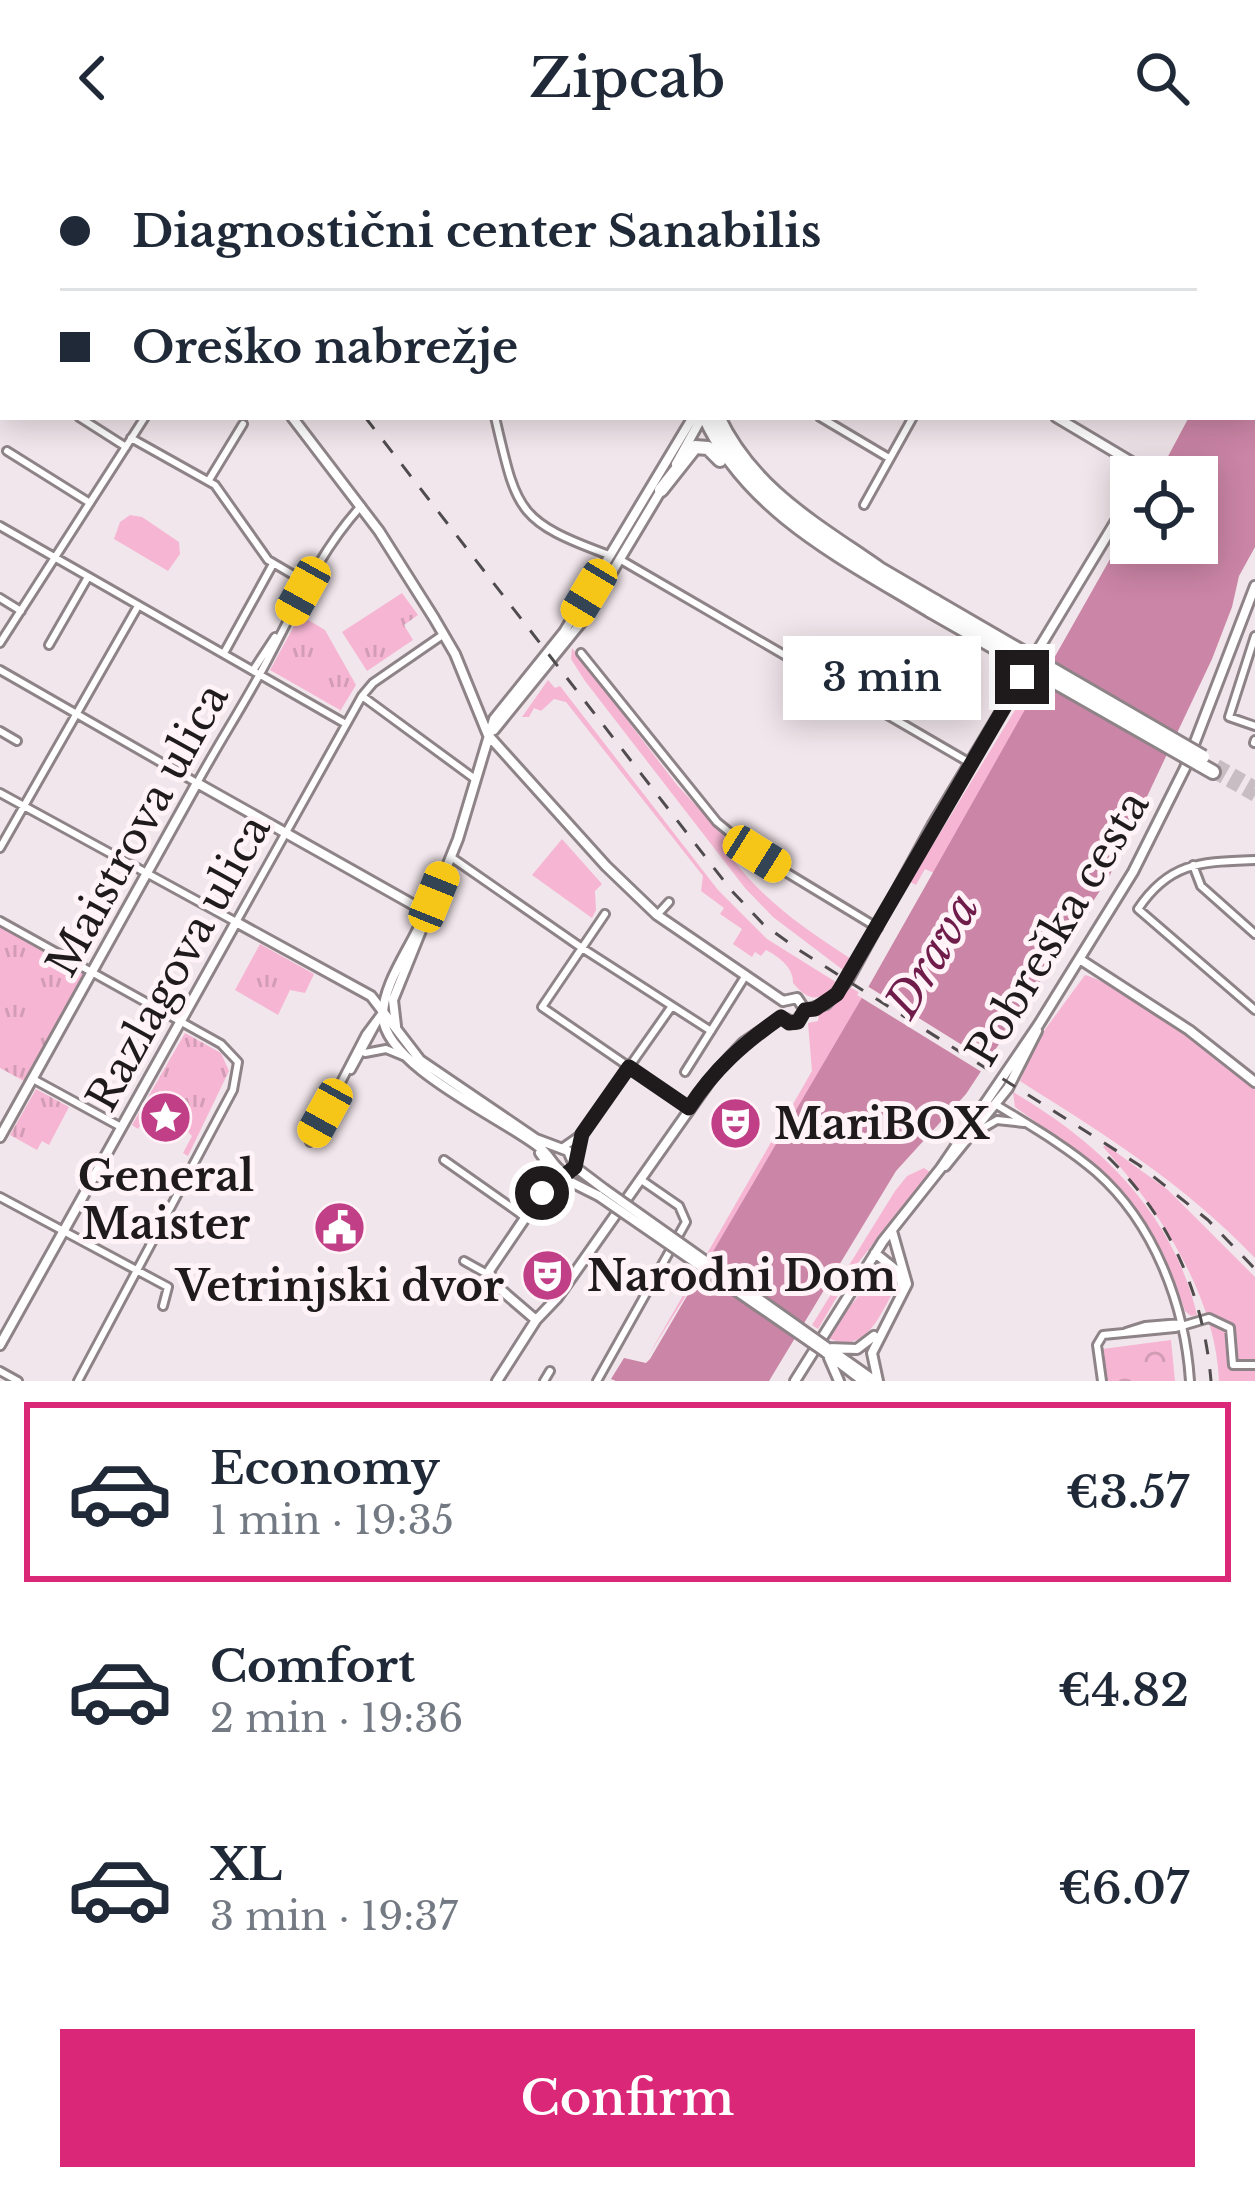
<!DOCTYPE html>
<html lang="en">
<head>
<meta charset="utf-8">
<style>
	:root { --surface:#fff; --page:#f2f2f3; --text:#1f2937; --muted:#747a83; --line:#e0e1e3; --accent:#db2777 }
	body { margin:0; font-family:"Libre Baskerville",serif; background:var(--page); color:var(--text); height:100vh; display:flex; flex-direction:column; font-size:45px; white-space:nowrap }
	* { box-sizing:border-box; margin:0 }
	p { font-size:39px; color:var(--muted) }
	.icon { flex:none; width:66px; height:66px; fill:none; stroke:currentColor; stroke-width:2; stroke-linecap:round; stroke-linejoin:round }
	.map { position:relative; height:1225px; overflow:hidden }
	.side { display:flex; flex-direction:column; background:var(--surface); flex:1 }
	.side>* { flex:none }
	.guide { position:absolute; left:0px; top:0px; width:1257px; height:264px; box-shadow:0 6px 30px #0003; display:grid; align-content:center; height:264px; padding:0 60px; background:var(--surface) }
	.controls { position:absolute; left:1110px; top:300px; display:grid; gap:24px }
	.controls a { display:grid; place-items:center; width:108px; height:108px; border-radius:0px; background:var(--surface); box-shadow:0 6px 30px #0003; font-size:60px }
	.end { position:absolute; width:54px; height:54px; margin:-27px; border:15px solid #1f1b1d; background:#fff; box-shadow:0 0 0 6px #fff }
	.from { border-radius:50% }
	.bubble { position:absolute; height:84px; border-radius:0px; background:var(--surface); box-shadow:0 6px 30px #0003; font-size:39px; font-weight:600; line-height:84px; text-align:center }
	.car { position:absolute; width:36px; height:72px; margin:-36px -18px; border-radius:15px; box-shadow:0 0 9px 3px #0007; background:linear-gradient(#f5c518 24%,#345 0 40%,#f5c518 0 76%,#345 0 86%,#f5c518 0) }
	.guide b { display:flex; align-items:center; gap:42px; height:114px; font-size:45px }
	.guide b+b { border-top:3px solid var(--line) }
	.guide i { width:30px; height:30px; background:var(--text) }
	ul { padding:21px 0 0; list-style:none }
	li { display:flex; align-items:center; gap:36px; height:180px; margin:0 24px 18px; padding:0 36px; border:6px solid transparent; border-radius:0px }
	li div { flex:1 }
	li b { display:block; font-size:45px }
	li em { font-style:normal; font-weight:600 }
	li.current { border-color:var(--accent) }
	li>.icon { width:108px; height:108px; stroke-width:1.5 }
	.primary-button { display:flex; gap:24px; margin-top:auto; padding:24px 60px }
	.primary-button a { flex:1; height:138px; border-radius:0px; background:var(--accent); color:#fff; font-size:48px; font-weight:600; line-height:138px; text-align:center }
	header { display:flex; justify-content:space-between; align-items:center; height:156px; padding:0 60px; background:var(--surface); font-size:54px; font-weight:600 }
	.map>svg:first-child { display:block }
	.grass { fill:#f6b6d3 }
	.forest { fill:url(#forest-crowns) }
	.park { fill:url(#park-tufts) }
	.water { fill:#cb85a6 }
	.pier { fill:#f1e6eb }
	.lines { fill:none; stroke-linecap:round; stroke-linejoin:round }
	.highway-tunnel { stroke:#c7bdc2; stroke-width:12; stroke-dasharray:12 6; stroke-linecap:butt }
	.street-casing { stroke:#8e8488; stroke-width:12 }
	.secondary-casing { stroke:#8e8488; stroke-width:14 }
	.highway-casing { stroke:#8e8488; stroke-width:18 }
	.street { stroke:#fff; stroke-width:6 }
	.secondary { stroke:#fff; stroke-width:8 }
	.highway { stroke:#fff; stroke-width:12 }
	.rail { stroke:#504b4d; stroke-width:3; stroke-dasharray:15 15; stroke-linecap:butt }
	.secondary-bridge-casing { stroke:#8e8488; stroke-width:14; stroke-linecap:butt }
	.highway-bridge-casing { stroke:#8e8488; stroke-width:18; stroke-linecap:butt }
	.secondary-bridge { stroke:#fff; stroke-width:8 }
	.highway-bridge { stroke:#fff; stroke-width:12 }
	.route { stroke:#1f1b1d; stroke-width:15 }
	.labels { text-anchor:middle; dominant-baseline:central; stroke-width:10; stroke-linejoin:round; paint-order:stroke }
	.street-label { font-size:42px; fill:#1f1b1d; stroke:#fff3f8 }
	.poi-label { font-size:42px; font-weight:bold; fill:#1f1b1d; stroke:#fff3f8; text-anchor:start }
	.water-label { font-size:45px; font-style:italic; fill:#6f1c4b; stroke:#fff3f8 }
</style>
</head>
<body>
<header><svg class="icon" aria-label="back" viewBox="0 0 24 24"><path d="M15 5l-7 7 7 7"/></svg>Zipcab<svg class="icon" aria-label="search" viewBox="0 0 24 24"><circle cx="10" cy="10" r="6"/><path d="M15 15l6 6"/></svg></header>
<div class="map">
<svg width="1255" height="1225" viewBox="0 0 1255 1225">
	<defs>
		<pattern id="forest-crowns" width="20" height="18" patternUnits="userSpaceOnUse" patternTransform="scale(3)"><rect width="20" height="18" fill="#f6b6d3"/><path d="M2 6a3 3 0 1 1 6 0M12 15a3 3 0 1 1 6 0" fill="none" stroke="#d29cb5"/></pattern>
		<pattern id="park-tufts" width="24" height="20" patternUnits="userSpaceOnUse" patternTransform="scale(3)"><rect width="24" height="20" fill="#f6b6d3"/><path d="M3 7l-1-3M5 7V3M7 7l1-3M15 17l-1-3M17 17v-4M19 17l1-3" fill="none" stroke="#d29cb5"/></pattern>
	</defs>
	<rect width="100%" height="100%" fill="#f1e6eb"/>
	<path class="grass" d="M130 359 142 361 179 386 180 398 168 415 114 383 120 366Z
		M572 492 677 629 738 695 734 705C769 749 804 772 851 803L847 817 773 761 745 732 585 525 571 503Z
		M1034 523 1041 527 934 717 925 713 916 729 910 726Z
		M548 524 555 532 560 530 718 734 767 783 839 828C819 844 811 848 793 827 794 812 778 800 766 794L761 800 755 796 752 801 733 788 742 773 720 758 724 752 701 735 703 720 566 546 554 543 541 555 534 552 529 561H522Z
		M562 683 602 728 595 735 596 754 592 762 532 719Z
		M1085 819C1126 830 1220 905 1255 934V1102C1182 1026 1108 981 1020 925L1038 883Z
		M848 830 864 839 749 1038 647 1202 812 915 808 867 818 865 819 857Z
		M1013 936C1100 987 1173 1057 1197 1159L1191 1160 1185 1155C1150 1050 1102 1013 1015 951Z
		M1106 989 1168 1034 1255 1121V1225H1219C1216 1140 1158 1052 1103 991Z
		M924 1012 930 1016 854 1112 818 1173 812 1169 895 1035 907 1020Z
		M881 1111 894 1117 897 1129C880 1158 866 1202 826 1181Z"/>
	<path class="forest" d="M1171 1184 1175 1225H1107L1102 1193Z"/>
	<path class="park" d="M402 437 418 459 404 469 413 484 367 515 342 476Z
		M300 459 325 474 356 529 339 557 340 554 270 514Z
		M0 768 86 815 24 925 0 912Z
		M260 788 314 818 305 837 290 834 278 859 235 834Z
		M185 877 221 897 229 915 188 1000 183 997 192 980 187 975 148 956 138 973 132 969Z
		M36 933 69 951 49 989 42 985 37 994 10 979Z"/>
	<path class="water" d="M1217 0H1255V391L1239 420 1232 451 1212 503 1109 721 966 938 896 1015 769 1225H616L611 1223 624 1202 646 1207 650 1203 870 828 1131 366V387H1197V321H1157L1189 261H1254V3Z"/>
	<path class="pier" d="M864 828 991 907 985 918 857 839Z"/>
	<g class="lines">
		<path class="highway-tunnel" d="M1217 609 1255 631
			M1213 616 1255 640"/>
		<defs>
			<path id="street" d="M1107 0V3
				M69 3 94 0
				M620 3 623 0
				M631 3 634 0
				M707 3 709 0
				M757 3V0
				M0 103 3 105
				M0 137 3 118
				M0 245 3 241
				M79 261 126 291
				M495 261C517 355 516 365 609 399
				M820 261 889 302
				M131 282 215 329 268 404 307 427
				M7 295 90 347
				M209 324 243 268
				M864 349 913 261
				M0 370 346 568
				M621 404 970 607
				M0 442 21 455
				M1255 480 1229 561 1255 570
				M0 487 145 261
				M49 489 88 421
				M224 497 273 408
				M581 497 717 666 756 698 878 772
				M254 513 275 481
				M0 514 197 627C220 585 246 545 268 503 296 450 320 395 361 350
				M362 540 475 623
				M0 575 17 585
				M1254 587 1255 584
				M0 637 236 766 362 540 373 527 444 478
				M0 692 138 450
				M451 701 582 792 711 875
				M1255 704C1202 706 1170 705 1138 753L1255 854
				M1193 709 1201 730 1255 778
				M605 758 542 851 689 952
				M657 759 669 746
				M0 765 221 888 238 906 233 934 78 1225
				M365 897 386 893 403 900
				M351 914 382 857
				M685 916 746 819
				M33 923 121 971
				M995 948C1029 969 1066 990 1096 1016 1154 1067 1185 1149 1190 1225
				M978 975 997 964 1024 967
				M310 986 366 878 384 854
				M562 992 582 978 672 850
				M577 999 582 978
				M444 1004 525 1061
				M0 1041 168 1131 163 1150
				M464 1105 489 1119
				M1126 1176 1145 1170 1181 1167
				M0 1215 18 1225
				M544 1225 550 1215
				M597 1225 686 1066 679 1050 640 1023
				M1102 1225 1097 1189 1103 1179 1175 1172 1209 1162 1230 1172 1233 1209H1255"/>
			<path id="secondary" d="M0 1 7 3
				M867 3 872 0
				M292 261 379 375 434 462 455 498 488 579 606 710 657 759 783 845
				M1056 261 1140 311 1141 321
				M676 308 702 261
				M494 574 584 463 663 331
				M418 773C406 798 382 832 383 861 386 910 502 962 539 991 550 999 553 1011 564 1017
				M1081 804 1189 874 1255 926
				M783 845 797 842 805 854
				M805 854 826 848 848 824 933 668 1131 340
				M781 861 795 867 805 854
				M396 870 393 844 458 683 494 563 564 476 693 261
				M0 981 197 627 428 757
				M540 997 555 1018 599 1040
				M945 1010 1008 932 1037 875
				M875 1097 900 1117 902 1131
				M536 1164 493 1127 489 1115 542 1037 551 1013
				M0 1189 236 766 371 840 420 904 536 983 568 995 575 1011 604 1033
				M828 1192 857 1193 874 1180
				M825 1196 863 1225
				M834 1196 875 1225
				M829 1202 839 1225
				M497 1225 536 1164 557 1142 716 916 743 887 781 861
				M795 1225 883 1085 941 1012 1039 868 1133 716 1185 612 1255 430
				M878 1225 872 1197 907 1128 892 1075"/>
			<path id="highway" d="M0 18H3
				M705 261C748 356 846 403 931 455
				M718 261C753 335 817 369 881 414
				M661 334 695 291 708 292 720 304
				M876 411 936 446
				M1199 608 1213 616"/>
		</defs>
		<use href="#street" class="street-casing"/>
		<use href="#secondary" class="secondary-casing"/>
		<use href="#highway" class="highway-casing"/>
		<use href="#street" class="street"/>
		<use href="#secondary" class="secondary"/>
		<use href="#highway" class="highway"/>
		<path class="rail" d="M0 49H3
			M365 261 731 734 763 768 799 794 1139 1009 1208 1064 1255 1113
			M1108 1001C1170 1061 1204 1140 1211 1225"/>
		<defs>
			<path id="secondary-bridge" d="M0 67 3 56
				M604 1033 828 1192
				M599 1040 825 1196"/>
			<path id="highway-bridge" d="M936 446 1203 601
				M931 455 1199 608"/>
		</defs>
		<use href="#secondary-bridge" class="secondary-bridge-casing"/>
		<use href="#highway-bridge" class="highway-bridge-casing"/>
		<use href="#secondary-bridge" class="secondary-bridge"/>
		<use href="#highway-bridge" class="highway-bridge"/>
	</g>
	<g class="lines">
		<path class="route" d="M542 1037 575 1011 582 978 629 911 689 952C714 913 744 887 781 861L789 867 798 866 805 854 815 853 837 838 1022 521"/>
	</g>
	<defs>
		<symbol id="sight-disc" viewBox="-11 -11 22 22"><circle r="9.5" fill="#c03f87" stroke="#fff3f8"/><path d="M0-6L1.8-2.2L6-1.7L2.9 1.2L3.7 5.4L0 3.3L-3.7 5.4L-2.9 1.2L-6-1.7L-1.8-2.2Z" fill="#fff"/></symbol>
		<symbol id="theatre-disc" viewBox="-11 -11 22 22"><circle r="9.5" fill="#c03f87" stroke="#fff3f8"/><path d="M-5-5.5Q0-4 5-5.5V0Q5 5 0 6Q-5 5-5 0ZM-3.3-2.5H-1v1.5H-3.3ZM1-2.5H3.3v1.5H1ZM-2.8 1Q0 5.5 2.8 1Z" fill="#fff"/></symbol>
		<symbol id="civic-disc" viewBox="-11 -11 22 22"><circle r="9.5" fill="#c03f87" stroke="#fff3f8"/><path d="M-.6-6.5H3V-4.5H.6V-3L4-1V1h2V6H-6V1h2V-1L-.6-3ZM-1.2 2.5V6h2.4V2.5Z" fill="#fff"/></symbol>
	</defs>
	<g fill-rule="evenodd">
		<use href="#sight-disc" x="136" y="932" width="59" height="59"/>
		<use href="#theatre-disc" x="706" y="938" width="59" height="59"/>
		<use href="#civic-disc" x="310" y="1042" width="59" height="59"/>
		<use href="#theatre-disc" x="518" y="1090" width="59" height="59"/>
	</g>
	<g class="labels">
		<g class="street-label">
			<text transform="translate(137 674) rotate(-61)">Maistrova ulica</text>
			<text transform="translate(1057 772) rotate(-59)">Pobreška cesta</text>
			<text transform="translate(178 807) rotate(-61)">Razlagova ulica</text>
		</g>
		<g class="poi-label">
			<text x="774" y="968">MariBOX</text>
			<text x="166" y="1020" text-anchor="middle">General<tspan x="166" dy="48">Maister</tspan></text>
			<text x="587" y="1120">Narodni Dom</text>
			<text x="340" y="1130" text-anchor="middle">Vetrinjski dvor</text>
		</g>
		<g class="water-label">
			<text transform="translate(932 799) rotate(-59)">Drava</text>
		</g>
	</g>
</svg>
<div class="controls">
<a><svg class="icon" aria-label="locate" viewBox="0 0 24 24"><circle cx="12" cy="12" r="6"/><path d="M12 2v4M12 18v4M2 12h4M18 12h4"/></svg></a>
</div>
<i class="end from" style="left:542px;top:1037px"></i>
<i class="end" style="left:1022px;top:521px"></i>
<div class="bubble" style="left:783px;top:480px;width:198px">3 min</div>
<i class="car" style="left:303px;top:435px;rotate:209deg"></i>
<i class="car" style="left:589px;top:437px;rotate:211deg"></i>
<i class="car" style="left:757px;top:698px;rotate:122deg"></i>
<i class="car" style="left:434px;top:741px;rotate:22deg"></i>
<i class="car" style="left:325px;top:957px;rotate:209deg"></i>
<div class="guide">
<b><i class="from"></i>Diagnostični center Sanabilis</b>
<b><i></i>Oreško nabrežje</b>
</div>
</div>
<section class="side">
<ul>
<li class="current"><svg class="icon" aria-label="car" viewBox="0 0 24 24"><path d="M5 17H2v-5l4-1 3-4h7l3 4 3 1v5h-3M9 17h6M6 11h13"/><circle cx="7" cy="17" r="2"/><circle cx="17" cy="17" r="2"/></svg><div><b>Economy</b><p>1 min · 19:35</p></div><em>€3.57</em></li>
<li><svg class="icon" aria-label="car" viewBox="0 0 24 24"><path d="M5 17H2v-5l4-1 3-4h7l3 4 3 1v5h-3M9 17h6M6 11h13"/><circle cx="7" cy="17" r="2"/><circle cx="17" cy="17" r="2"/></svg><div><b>Comfort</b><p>2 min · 19:36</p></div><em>€4.82</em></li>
<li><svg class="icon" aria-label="car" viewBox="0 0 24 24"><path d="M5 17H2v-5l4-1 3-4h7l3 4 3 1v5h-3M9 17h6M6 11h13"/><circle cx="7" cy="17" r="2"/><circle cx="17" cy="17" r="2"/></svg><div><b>XL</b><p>3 min · 19:37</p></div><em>€6.07</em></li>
</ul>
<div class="primary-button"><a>Confirm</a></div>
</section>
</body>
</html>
